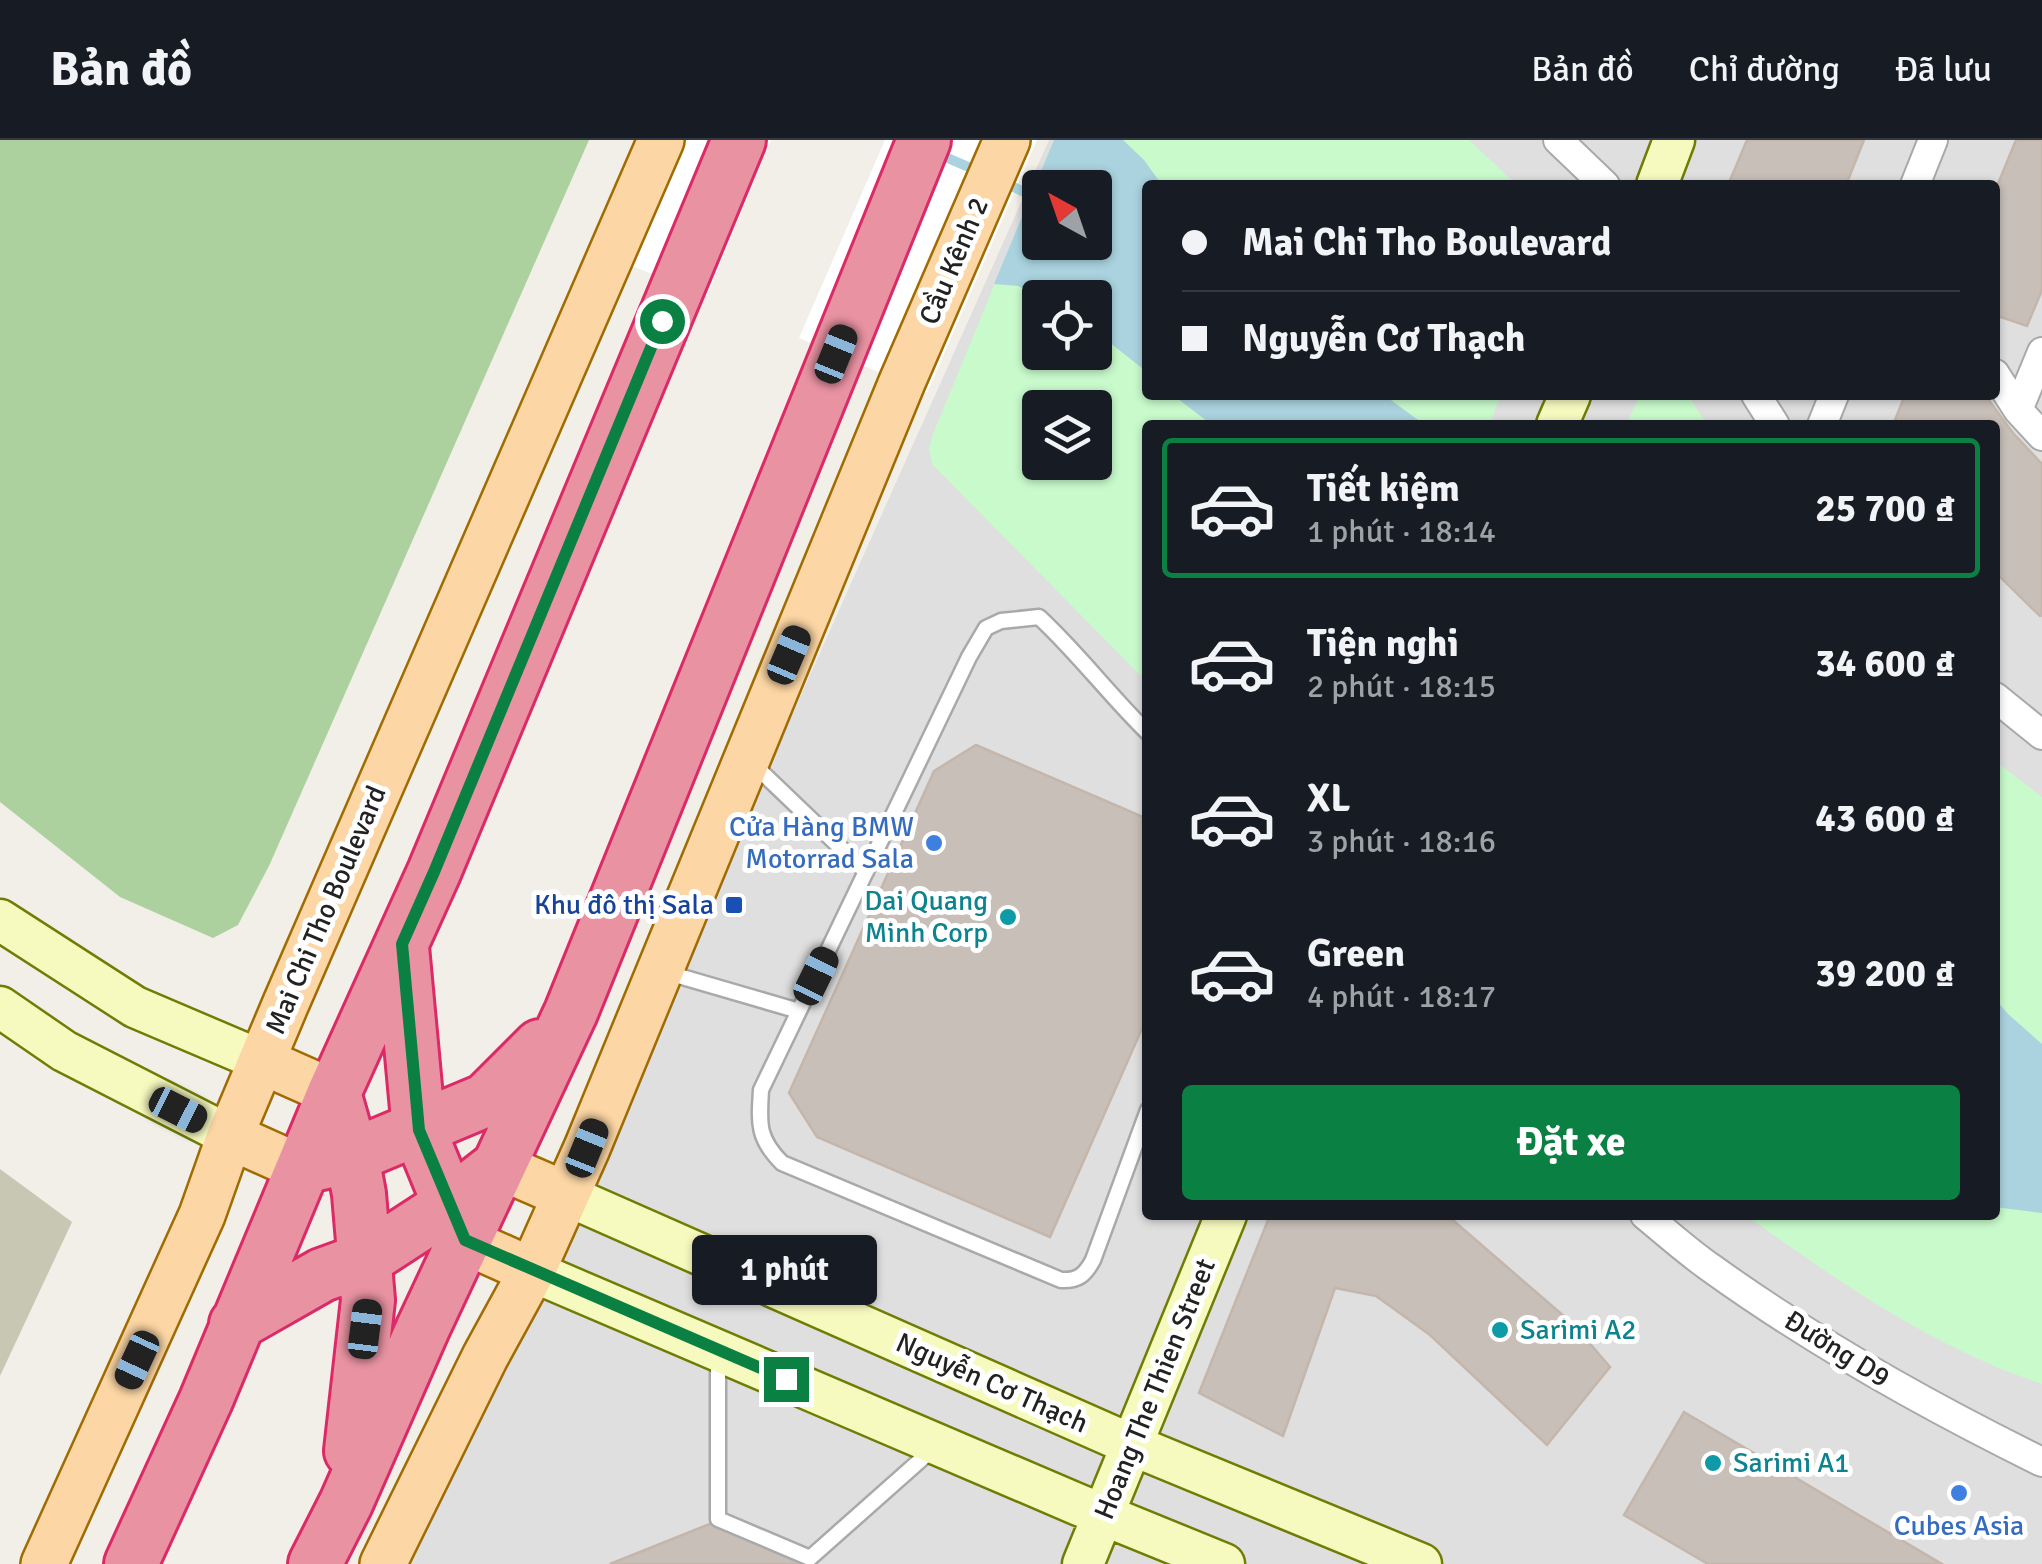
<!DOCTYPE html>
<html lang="vi">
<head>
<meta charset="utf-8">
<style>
	:root { --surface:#171b24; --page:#242831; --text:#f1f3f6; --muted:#9ea1a6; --line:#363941; --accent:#0b8043 }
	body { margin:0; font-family:Signika,sans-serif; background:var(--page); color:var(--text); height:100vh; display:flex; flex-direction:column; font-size:38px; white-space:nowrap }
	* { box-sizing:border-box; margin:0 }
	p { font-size:32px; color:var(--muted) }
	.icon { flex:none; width:55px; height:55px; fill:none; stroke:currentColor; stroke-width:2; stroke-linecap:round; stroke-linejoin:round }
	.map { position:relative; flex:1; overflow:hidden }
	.side { position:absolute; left:1142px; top:280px; width:858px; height:800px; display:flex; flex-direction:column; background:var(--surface); border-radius:10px; box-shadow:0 2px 8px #0004 }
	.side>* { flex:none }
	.hud { position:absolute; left:1142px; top:40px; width:858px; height:220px; border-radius:10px; box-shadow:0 2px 8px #0004; display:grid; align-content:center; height:220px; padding:0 40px; background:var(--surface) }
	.needle { width:65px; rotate:320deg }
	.buttons { position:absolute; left:1022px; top:30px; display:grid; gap:20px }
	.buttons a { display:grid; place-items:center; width:90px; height:90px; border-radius:10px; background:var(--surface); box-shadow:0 2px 8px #0004; font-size:50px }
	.end { position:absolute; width:45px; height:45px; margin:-22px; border:12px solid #0b8043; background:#fff; box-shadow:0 0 0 5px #fff }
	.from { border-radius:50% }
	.bubble { position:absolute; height:70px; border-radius:10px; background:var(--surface); box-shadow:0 2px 8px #0004; font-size:32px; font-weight:700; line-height:70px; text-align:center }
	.car { position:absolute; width:30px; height:60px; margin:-30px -15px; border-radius:12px; box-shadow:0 0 8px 2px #0007; background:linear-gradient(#222 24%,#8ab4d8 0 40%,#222 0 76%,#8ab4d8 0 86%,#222 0) }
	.hud b { display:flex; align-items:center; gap:35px; height:95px; font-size:38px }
	.hud b+b { border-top:2px solid var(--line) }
	.hud i { width:25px; height:25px; background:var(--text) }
	ul { padding:18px 0 0; list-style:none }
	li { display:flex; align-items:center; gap:30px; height:140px; margin:0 20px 15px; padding:0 20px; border:5px solid transparent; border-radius:10px }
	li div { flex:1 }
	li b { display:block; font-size:38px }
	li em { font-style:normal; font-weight:700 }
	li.selected { border-color:var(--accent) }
	li>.icon { width:90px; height:90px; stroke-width:1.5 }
	.primary-button { display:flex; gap:20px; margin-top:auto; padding:20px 40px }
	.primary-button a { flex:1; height:115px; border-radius:10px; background:var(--accent); color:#fff; font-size:40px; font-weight:700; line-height:115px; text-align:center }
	header { display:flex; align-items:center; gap:60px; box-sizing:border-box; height:140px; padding:0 50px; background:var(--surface); border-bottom:2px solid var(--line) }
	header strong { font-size:48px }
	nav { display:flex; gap:55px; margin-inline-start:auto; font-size:35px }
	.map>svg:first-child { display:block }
	.residential { fill:#e0dfdf; fill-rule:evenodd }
	.construction { fill:#c7c7b4 }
	.forest { fill:#add19e }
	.park { fill:#c8facc; fill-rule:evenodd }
	.water { fill:#aad3df; fill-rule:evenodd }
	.pier { fill:#fff }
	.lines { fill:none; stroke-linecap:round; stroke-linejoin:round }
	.stream { stroke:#aad3df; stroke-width:10 }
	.building { fill:#c7bfb8; stroke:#c4b6ab; stroke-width:2.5 }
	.lane-casing { stroke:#a9a9a9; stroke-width:19 }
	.street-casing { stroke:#a9a9a9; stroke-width:32 }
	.secondary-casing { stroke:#707d05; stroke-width:45 }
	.primary-casing { stroke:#a06b00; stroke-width:50 }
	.highway-casing { stroke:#dc2a67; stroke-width:58 }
	.lane { stroke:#fff; stroke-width:14 }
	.street { stroke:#fff; stroke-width:28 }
	.secondary { stroke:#f7fabf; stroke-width:40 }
	.primary { stroke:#fcd6a4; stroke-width:45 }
	.highway { stroke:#e892a2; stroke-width:52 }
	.route { stroke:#0b8043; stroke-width:12 }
	.shop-dot { fill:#3f7fe0; stroke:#fff; stroke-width:4 }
	.transit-dot { fill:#1a4fb4; stroke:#fff; stroke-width:4 }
	.culture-dot { fill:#0f9aa8; stroke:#fff; stroke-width:4 }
	.labels { text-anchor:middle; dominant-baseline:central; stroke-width:10; stroke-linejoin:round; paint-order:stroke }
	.street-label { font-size:28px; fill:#222; stroke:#fff }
	.shop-label { font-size:28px; fill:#366cbe; stroke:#fff; text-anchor:end }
	.culture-label { font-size:28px; fill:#0d838f; stroke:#fff; text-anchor:start }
	.transit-label { font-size:28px; fill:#164399; stroke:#fff; text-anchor:end }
</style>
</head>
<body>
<header>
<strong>Bản đồ</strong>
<nav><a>Bản đồ</a><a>Chỉ đường</a><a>Đã lưu</a></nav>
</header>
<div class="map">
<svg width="2042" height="1424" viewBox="0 0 2042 1424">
	<rect width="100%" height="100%" fill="#f2efe9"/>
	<path class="residential" d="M1049 0H2042V1424H405L513 1200ZM1148 45H1995V255H1148ZM1040 48H1095V102H1040ZM1040 158H1095V212H1040ZM1040 268H1095V322H1040ZM1148 285H1995V1075H1148Z"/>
	<path class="construction" d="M0 1029 72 1082 0 1236Z"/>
	<path class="forest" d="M0 0H589L269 726 238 785 213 798 120 757 0 662Z"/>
	<path class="park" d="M1054 0H1469L1517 45H1148V255H1501L1489 285H1148L1147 542 932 324 929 308 933 294ZM1040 48H1095V102H1040ZM1040 158H1095V212H1040ZM1040 268H1095V322H1040Z
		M1640 255H1688L1707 285H1626Z
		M1995 621 2042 657V1244C1931 1207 1840 1142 1745 1075H1995Z"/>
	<path class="water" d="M1054 0H1123L1144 20 1162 45H1148L1147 232 1095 191V158L1043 157 1018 146 994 144ZM1040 48H1095V102H1040Z
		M1173 255H1384L1425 285H1212Z
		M1995 859 2008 874 2042 904V1073L1995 1067Z"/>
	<path class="pier" d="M634 0H771L707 156 590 109Z
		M885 0H1037L927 253 799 198Z"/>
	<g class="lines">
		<path class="stream" d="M936 13 980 32
			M1000 41 1031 55"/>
	</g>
	<path class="building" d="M1747 0H1864L1846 45H1728Z
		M2016 0H2042V150L2027 186 1995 175V51Z
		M1905 255H1985L2013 293 2042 324V475L2040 476 1995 432V285H1893Z
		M976 605 1148 679V875L1050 1097 817 997 789 953 934 631Z
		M1270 1075H1447L1573 1184 1610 1227 1547 1305 1430 1195 1376 1156 1335 1148 1283 1296 1199 1253Z
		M1684 1272 1942 1424H1708L1624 1375Z
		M712 1383 811 1424H610Z
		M712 1383 811 1424H610Z"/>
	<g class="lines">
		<defs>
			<path id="lane" d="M1148 593C1110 556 1078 513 1039 477L1001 481 986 488 969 517 761 950C759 983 757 998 782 1023L1061 1140C1078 1141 1085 1135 1093 1120L1148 970
				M751 622 866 732
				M665 832 799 871
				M718 1216V1379L810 1418 934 1308"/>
			<path id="street" d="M1558 0 1605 45
				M1915 45 1933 0
				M1995 234 2018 270 2042 296
				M1756 255 1775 285
				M2018 270 2042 212
				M1822 285 1834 255
				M1995 557 2042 595
				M1645 1075C1667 1093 1688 1112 1711 1128 1814 1202 1928 1266 2042 1322"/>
			<path id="secondary" d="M1657 45 1674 0
				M1557 285 1570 255
				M0 780 135 867 262 921
				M0 867 64 911 230 996
				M566 1055 1132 1305 1421 1424
				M532 1131 1079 1365 1224 1424
				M1083 1424 1226 1075"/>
			<path id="primary" d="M262 921 334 953
				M230 996 301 1028
				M499 1026 566 1055
				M465 1101 532 1131
				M44 1424 202 1075 230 996 286 863 661 0
				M383 1424 485 1217 532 1131 587 1008 902 242 1007 0"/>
			<path id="highway" d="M402 807 419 990 462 1095
				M334 953 352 1016 359 1054 368 1160 351 1311
				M317 1024 352 1016 486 960 540 906
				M236 1184 322 1135 366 1119 449 1065 494 1030
				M131 1424 206 1260 334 953 434 732 739 0
				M315 1424 346 1363 423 1188 571 872 924 0"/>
		</defs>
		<use href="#lane" class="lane-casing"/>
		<use href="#street" class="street-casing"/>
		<use href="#secondary" class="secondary-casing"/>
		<use href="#primary" class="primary-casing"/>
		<use href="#highway" class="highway-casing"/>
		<use href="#lane" class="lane"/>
		<use href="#street" class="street"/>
		<use href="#secondary" class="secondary"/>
		<use href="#primary" class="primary"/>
		<use href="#highway" class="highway"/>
	</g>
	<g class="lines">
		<path class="route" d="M662 181 434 732 402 804 419 990 465 1100 786 1239"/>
	</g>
	<g class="shop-dot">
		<circle cx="934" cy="703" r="10"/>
		<circle cx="1959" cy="1353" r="10"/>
	</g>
	<rect class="transit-dot" x="724" y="755" width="20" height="20" rx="5"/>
	<g class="culture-dot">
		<circle cx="1008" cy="777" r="10"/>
		<circle cx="1500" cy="1190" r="10"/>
		<circle cx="1713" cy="1323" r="10"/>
	</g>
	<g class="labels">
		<g class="street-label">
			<text transform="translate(954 121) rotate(-67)">Cầu Kênh 2</text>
			<text transform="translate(326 770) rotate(-67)">Mai Chi Tho Boulevard</text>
			<text transform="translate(1837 1209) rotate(32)">Đường D9</text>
			<text transform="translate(992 1243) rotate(24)">Nguyễn Cơ Thạch</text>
			<text transform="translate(1155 1249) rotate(-68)">Hoang The Thien Street</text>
		</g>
		<g class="shop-label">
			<text x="914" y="687">Cửa Hàng BMW<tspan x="914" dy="32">Motorrad Sala</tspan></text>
			<text x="1959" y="1386" text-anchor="middle">Cubes Asia</text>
		</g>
		<g class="culture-label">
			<text x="988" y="761" text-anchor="end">Dai Quang<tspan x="988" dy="32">Minh Corp</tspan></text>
			<text x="1520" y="1190">Sarimi A2</text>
			<text x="1733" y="1323">Sarimi A1</text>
		</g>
		<g class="transit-label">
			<text x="714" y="765">Khu đô thị Sala</text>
		</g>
	</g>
</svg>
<div class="buttons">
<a><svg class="needle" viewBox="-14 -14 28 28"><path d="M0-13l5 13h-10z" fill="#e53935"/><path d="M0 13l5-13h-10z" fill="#9ea1a6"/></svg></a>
<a><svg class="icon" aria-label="locate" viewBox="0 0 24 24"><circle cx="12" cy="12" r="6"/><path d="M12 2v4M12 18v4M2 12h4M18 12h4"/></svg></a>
<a><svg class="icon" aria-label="layers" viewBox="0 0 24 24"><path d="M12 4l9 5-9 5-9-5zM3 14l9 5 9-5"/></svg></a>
</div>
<i class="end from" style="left:662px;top:181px"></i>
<i class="end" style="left:786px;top:1239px"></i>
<div class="bubble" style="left:692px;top:1095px;width:185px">1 phút</div>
<i class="car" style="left:836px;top:214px;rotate:22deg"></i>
<i class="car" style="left:789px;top:515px;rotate:23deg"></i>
<i class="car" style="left:816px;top:836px;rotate:26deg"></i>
<i class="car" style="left:178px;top:970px;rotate:117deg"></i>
<i class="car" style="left:587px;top:1008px;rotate:22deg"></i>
<i class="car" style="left:365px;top:1189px;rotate:7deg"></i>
<i class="car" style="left:137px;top:1220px;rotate:205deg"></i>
<div class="hud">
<b><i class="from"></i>Mai Chi Tho Boulevard</b>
<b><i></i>Nguyễn Cơ Thạch</b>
</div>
<section class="side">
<ul>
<li class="selected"><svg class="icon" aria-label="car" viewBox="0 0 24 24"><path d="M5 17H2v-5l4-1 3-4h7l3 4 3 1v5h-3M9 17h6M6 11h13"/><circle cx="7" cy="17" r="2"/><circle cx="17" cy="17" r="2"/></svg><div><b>Tiết kiệm</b><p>1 phút · 18:14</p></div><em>25 700 ₫</em></li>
<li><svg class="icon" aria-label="car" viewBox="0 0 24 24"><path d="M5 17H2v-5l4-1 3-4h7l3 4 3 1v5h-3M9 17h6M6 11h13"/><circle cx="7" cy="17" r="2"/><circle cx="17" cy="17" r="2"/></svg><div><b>Tiện nghi</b><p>2 phút · 18:15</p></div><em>34 600 ₫</em></li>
<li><svg class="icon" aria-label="car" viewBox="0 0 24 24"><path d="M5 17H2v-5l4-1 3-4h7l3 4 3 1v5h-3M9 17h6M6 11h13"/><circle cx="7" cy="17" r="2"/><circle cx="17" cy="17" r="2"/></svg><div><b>XL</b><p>3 phút · 18:16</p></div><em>43 600 ₫</em></li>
<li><svg class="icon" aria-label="car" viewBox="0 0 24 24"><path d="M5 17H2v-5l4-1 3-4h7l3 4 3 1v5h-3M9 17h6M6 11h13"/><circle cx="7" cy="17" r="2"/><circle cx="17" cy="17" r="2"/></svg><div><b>Green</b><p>4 phút · 18:17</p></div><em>39 200 ₫</em></li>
</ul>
<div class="primary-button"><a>Đặt xe</a></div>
</section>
</div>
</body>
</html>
